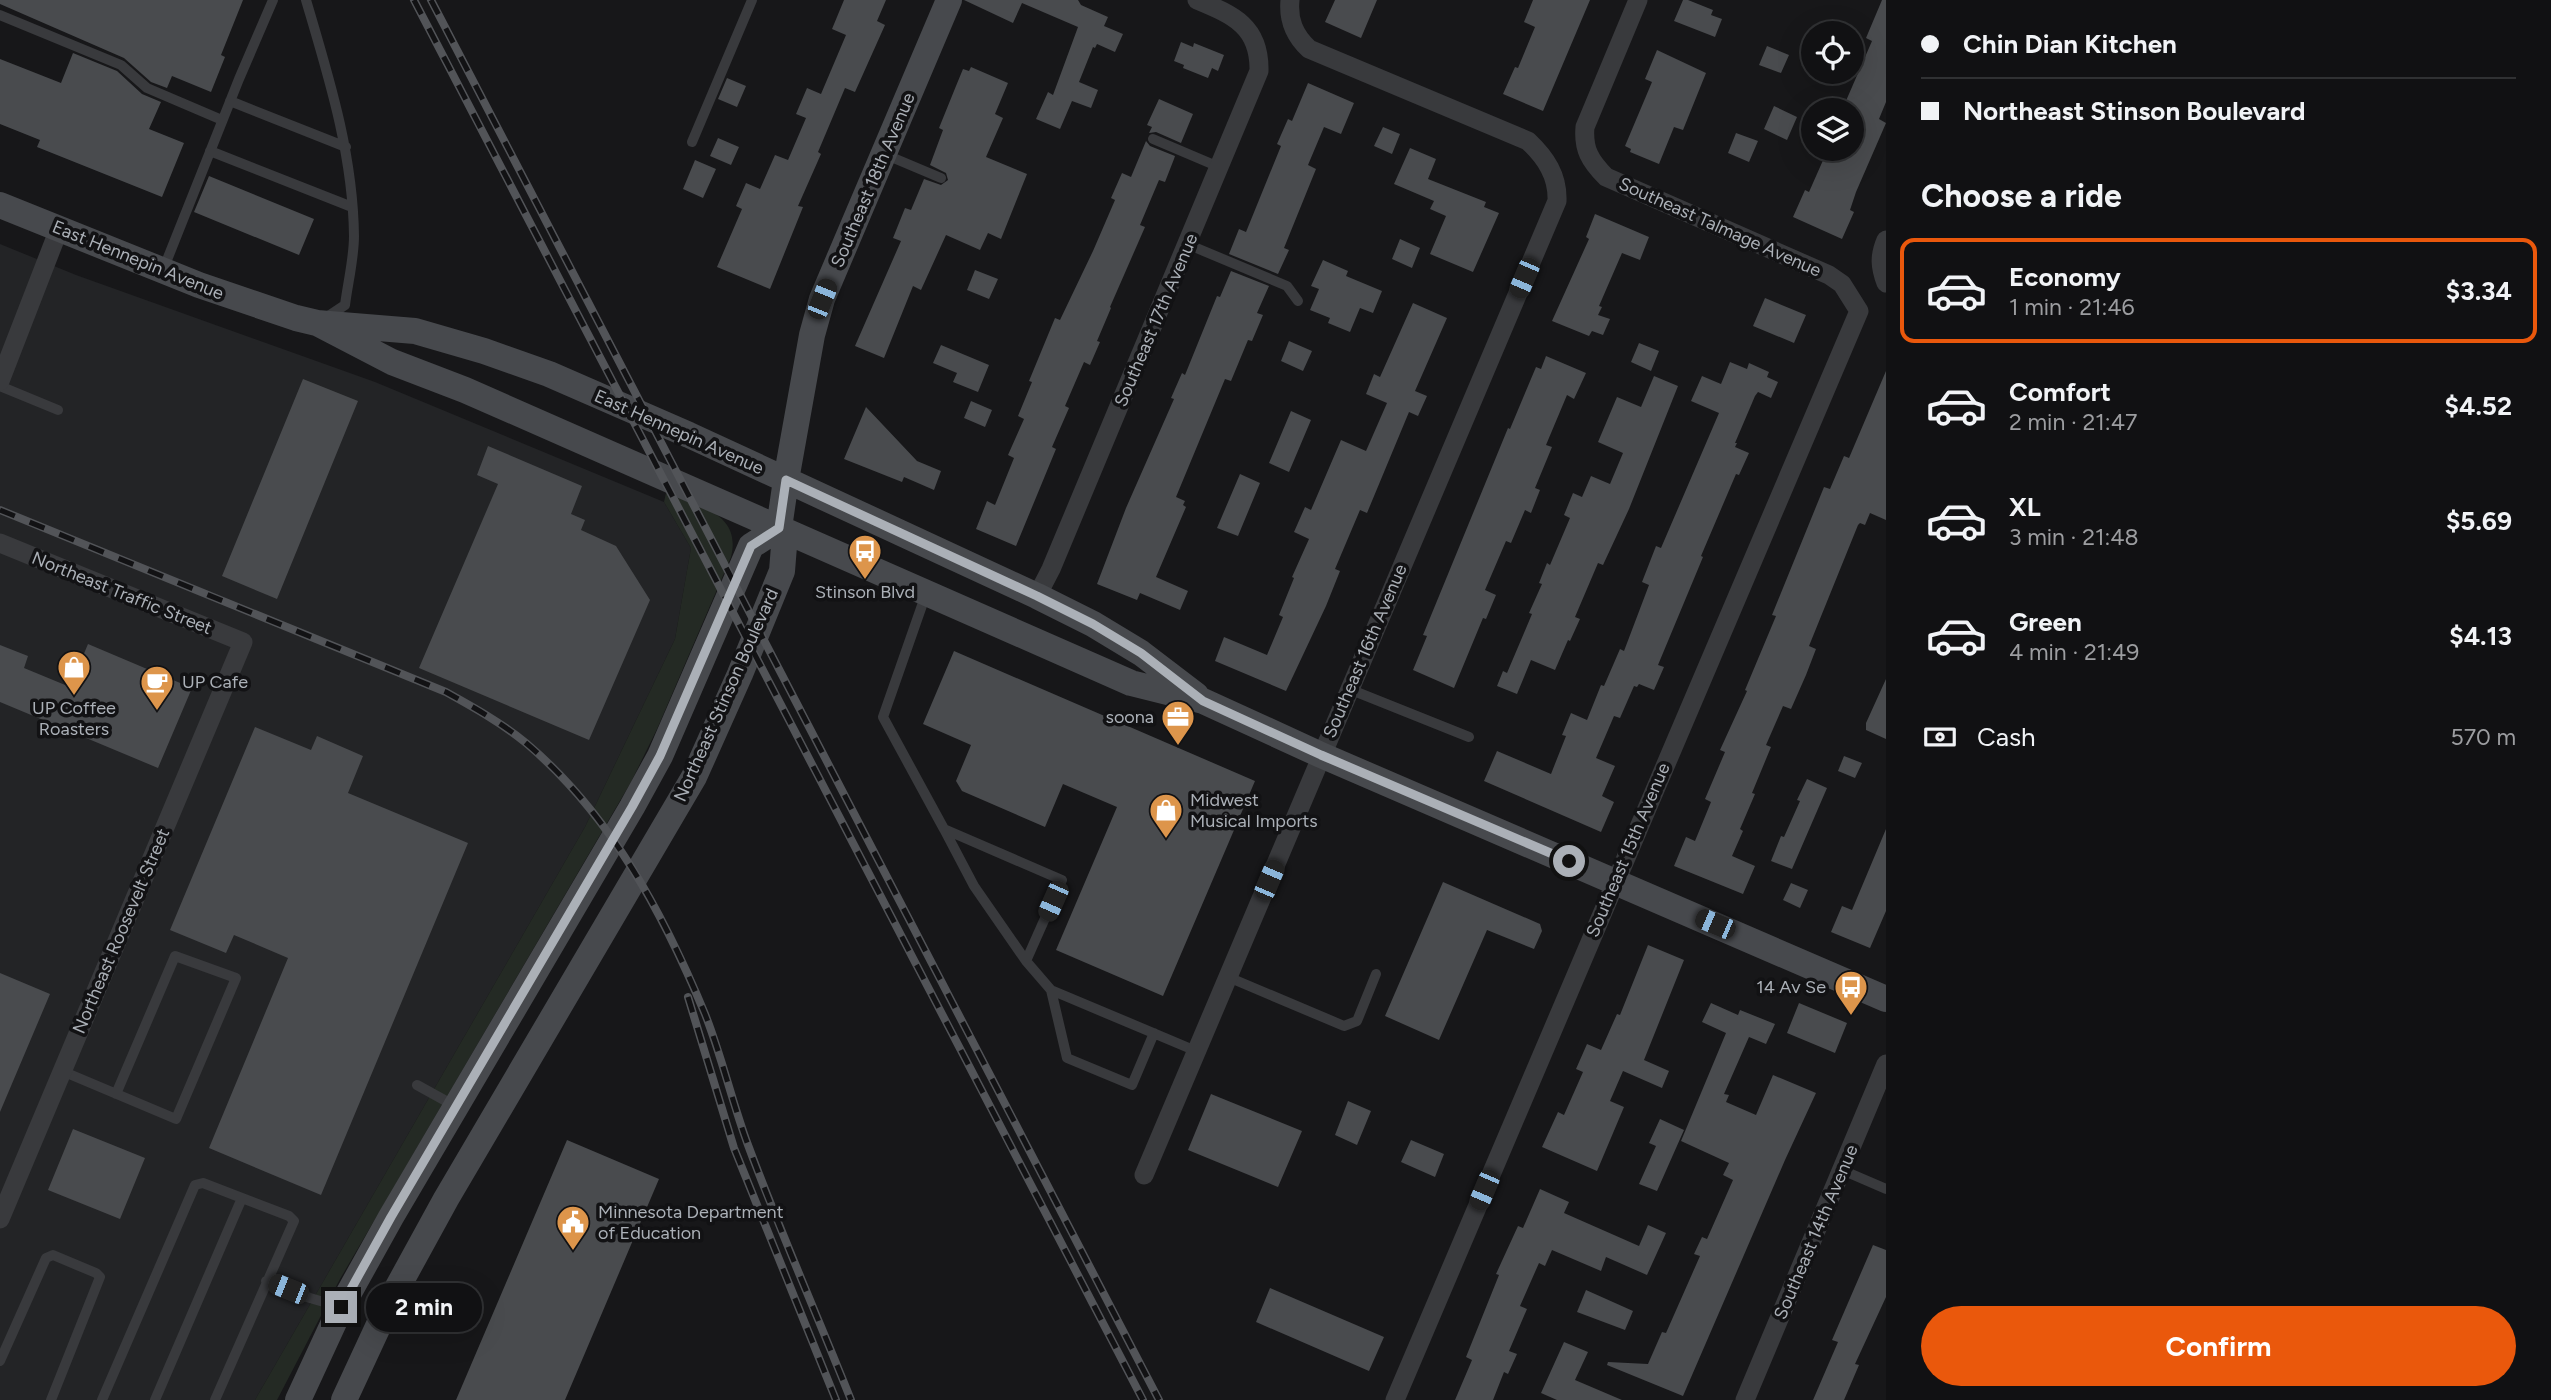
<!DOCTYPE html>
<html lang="en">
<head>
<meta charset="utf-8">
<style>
	:root { --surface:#111113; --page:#1e1f21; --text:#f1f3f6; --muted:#9c9da0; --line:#303133; --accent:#ea580c }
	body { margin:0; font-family:Figtree,sans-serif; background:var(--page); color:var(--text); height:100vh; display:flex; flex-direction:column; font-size:26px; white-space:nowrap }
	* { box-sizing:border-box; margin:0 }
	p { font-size:23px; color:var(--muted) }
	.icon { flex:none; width:38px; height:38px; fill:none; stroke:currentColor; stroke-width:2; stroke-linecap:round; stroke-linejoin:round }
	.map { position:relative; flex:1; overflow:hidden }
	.drawer { display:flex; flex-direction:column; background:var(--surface); width:665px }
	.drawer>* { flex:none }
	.banner { display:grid; align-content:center; height:154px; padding:0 35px; background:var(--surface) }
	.fabs { position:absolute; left:1801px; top:21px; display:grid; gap:14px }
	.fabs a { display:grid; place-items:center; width:63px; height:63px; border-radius:50%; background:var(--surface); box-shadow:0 7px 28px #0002,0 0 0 2px var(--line); font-size:35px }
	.end { position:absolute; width:32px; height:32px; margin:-16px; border:9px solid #abb0b7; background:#111; box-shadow:0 0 0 4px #111 }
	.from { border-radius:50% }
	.bubble { position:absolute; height:49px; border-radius:24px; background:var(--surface); box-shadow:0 7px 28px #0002,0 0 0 2px var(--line); font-size:23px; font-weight:700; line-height:49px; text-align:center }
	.car { position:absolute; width:21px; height:42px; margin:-21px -10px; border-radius:9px; box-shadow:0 0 5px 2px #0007; background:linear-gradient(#222 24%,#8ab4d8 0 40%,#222 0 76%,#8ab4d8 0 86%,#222 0) }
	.banner b { display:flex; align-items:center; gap:24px; height:66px; font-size:26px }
	.banner b+b { border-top:2px solid var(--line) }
	.banner i { width:18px; height:18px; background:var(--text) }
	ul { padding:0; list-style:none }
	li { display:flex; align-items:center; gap:21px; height:105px; margin:0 14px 10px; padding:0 21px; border:4px solid transparent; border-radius:14px }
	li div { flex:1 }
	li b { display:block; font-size:26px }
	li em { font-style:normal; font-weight:700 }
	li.selected { border-color:var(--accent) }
	li>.icon { width:63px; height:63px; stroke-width:1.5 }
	h2 { padding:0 35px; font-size:32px; line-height:84px }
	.pay { display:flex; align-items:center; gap:18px; height:77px; padding:0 35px; font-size:26px }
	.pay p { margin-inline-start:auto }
	.button { display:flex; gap:14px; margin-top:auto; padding:14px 35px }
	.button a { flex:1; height:80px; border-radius:42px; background:var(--accent); color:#fff; font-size:28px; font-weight:700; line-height:80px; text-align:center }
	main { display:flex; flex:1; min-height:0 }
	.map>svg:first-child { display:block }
	.built { fill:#232426 }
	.green { fill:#242a24 }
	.building { fill:#494b4e }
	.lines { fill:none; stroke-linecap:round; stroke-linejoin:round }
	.lane { stroke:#393a3d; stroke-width:10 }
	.street { stroke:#393a3d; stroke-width:19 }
	.secondary { stroke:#47494d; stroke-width:26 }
	.rail-casing { stroke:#525458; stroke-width:8 }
	.rail { stroke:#121214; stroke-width:5; stroke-dasharray:16; stroke-linecap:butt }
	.route { stroke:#abb0b7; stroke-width:9 }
	.labels { text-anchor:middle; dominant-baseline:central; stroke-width:7; stroke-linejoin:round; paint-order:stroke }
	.street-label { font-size:18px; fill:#abb0b7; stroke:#121214 }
	.poi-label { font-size:18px; fill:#abb0b7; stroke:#121214; text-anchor:start }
</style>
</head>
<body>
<main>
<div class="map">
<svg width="1886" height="1400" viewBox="0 0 1886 1400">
	<rect width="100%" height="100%" fill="#171719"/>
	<path class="built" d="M0 244 76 275 375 382 664 502 691 548 675 639 585 827 255 1400H0Z"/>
	<path class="green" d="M666 493C698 506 742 513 731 557L657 729 631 782 340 1279 277 1400H255L585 827 675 639 691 548 664 502Z"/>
	<path class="building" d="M0 0H243L221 55 225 57 211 92 172 76 167 88 151 82 124 58 0 4Z
		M844 0H886L877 21 885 25 855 92 845 88 818 152 821 154 798 206 803 207 770 289 717 267 742 209 736 206 746 183 760 189 775 155 788 160 806 118 796 114 807 88 821 94 846 35 832 29Z
		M964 0H1078L1081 5 1108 17 1104 26 1123 34 1115 52 1097 44 1095 48 1093 47 1079 82 1098 90 1091 108 1072 101 1060 129 1036 119 1048 92 1053 95 1078 27 1022 3 1013 23Z
		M1335 0H1377L1361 38 1325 22Z
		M1533 0H1590L1543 111 1503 94 1515 67 1518 68 1535 27 1524 22Z
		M1683 0H1688L1713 10 1711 15 1722 19 1715 37 1674 21Z
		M1882 0H1886V102L1879 119 1886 123 1856 192 1850 210 1854 212 1842 239 1793 217 1805 190 1809 192 1828 149H1852V110H1842L1872 41 1866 38Z
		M1181 42 1193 47 1194 43 1224 55 1218 71 1212 68 1208 78 1183 68 1184 65 1174 61Z
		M1767 46 1789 55 1781 73 1759 65Z
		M1657 50 1706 73 1683 130 1674 127 1659 164 1630 152 1631 149 1625 146 1652 82 1645 79Z
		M73 53 117 71 142 94 161 102 149 129 184 143 162 197 37 147 40 140 0 124V59L61 83Z
		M971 67 1008 83 995 114 1003 118 986 157 1027 174 1001 239 988 233 980 250 946 235 921 290 913 286 884 358 855 346 901 241 893 238 905 208 911 210 924 179 941 185 948 180 946 173 930 165 943 130 939 128 956 86 963 69 969 71Z
		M727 78 746 86 737 107 718 99Z
		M1308 83 1354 103 1341 134 1324 127 1308 165 1316 169 1284 248 1289 250 1278 274 1229 254 1239 229 1246 232 1281 146 1277 144 1288 119 1292 121Z
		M1159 99 1193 114 1181 143 1156 132 1149 133 1152 127 1147 125Z
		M1774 106 1797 117 1787 140 1764 129Z
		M1383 127 1400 134 1392 154 1374 146Z
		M1736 133 1758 141 1749 162 1728 153Z
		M718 138 739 147 731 165 710 156Z
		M1146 141 1150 146 1175 156 1174 159 1165 182 1159 180 1140 225 1145 227 1110 307 1111 308 1097 341 1100 342 1090 365 1084 362 1065 406 1069 408 1052 447 1056 449 1016 546 976 529 987 501 995 505 1014 458 1008 455 1024 419 1018 416 1032 382 1029 381 1055 318 1060 320 1093 251 1115 200 1111 198 1122 173 1131 177Z
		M1410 148 1436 159 1428 179 1486 202 1484 207 1499 213 1473 272 1430 254 1446 216 1430 209 1434 201 1394 184Z
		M695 160 716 169 703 198 683 189Z
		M209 176 314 219 299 255 194 212Z
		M1595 214 1649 237 1640 260 1622 253 1599 306 1602 307 1598 315 1610 319 1603 335 1592 331 1589 336 1552 321 1589 239 1586 237Z
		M1400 239 1420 248 1412 268 1392 259Z
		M1323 260 1348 271 1346 276 1382 291 1373 313 1360 308 1350 332 1328 323 1330 318 1310 310 1319 289 1311 286Z
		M975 270 998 279 989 299 967 290Z
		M1231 271 1269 286 1257 313 1263 315 1252 341 1248 340 1231 381 1225 379 1176 497 1185 501 1183 505 1186 507 1156 577 1188 591 1180 610 1140 593 1137 600 1097 584 1126 508 1174 399 1171 398 1182 373 1185 375 1217 296 1220 297Z
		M1765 298 1806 315 1794 343 1753 326Z
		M1413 303 1447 318 1415 391 1427 396 1418 416 1409 412 1367 513 1360 510 1335 569 1340 571 1326 606 1286 691 1215 661 1224 637 1267 655 1283 617 1279 615 1294 578 1292 577 1309 539 1294 532 1305 507 1311 510 1341 440 1366 451 1387 403 1366 394 1374 374 1380 377Z
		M1289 341 1312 351 1303 371 1281 361Z
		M1639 343 1659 351 1651 371 1631 362Z
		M941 345 989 365 978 392 953 382 957 373 933 363Z
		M1546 356 1586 373 1574 399 1567 395 1546 445 1552 447 1535 488 1540 490 1531 513 1525 510 1511 543 1506 541 1485 590 1496 595 1486 619 1483 618 1454 688 1413 670 1427 636 1423 635 1508 428 1510 429 1536 367 1541 369Z
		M1730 362 1747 369 1749 363 1769 372 1767 377 1778 382 1771 398 1758 392 1755 396 1735 443H1737L1735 447 1749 453 1739 475 1736 474 1701 556 1703 557 1658 665 1664 667 1654 690 1639 684 1637 687 1634 686 1620 718 1614 716 1596 758 1615 766 1602 796 1614 802 1601 832 1484 781 1497 751 1551 774 1566 736 1562 735 1571 713 1587 720 1601 685 1604 686 1620 649 1624 651 1649 585 1642 582 1656 546 1661 548 1719 413 1691 401 1702 376 1721 384Z
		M1886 371V520L1870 513 1865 525 1860 523 1858 525 1809 646 1816 649 1806 675 1791 709 1783 706 1766 745 1771 747 1752 793 1755 794 1740 829 1743 831 1732 856 1755 866 1743 894 1674 866 1686 837 1695 841 1711 802 1705 799 1725 752 1720 750 1747 691 1745 690 1776 616 1772 615 1824 487 1830 489 1844 456 1849 458Z
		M1654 376 1678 386 1629 509 1603 565 1598 563 1575 617 1580 619 1570 641 1568 640 1555 670 1531 660 1517 694 1497 686 1503 671 1507 673 1532 614 1529 613 1542 584 1539 583 1547 563 1550 565 1570 518 1564 515 1573 493 1582 497 1591 476 1610 484 1623 453 1598 442 1617 397 1641 407Z
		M303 379 358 401 277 599 222 576Z
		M971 401 992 410 985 427 964 418Z
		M866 407 917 461 941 471 934 490 904 477 902 482 844 459Z
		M1291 411 1311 420 1289 472 1269 463Z
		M488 446 582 486 571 514 585 520 581 530 616 546 650 600 589 740 419 668 498 484 477 475Z
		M1240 474 1260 483 1238 536 1217 528Z
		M88 644 192 688 158 768 0 702V645L28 656 24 668 70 687Z
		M954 651 1255 781 1163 996 1056 950 1117 807 1063 784 1045 827 962 791 956 781 971 745 923 724Z
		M1886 679V739L1866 730V723Z
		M255 727 311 750 317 736 363 756 348 793 468 843 321 1195 209 1148 288 958 234 935 226 953 170 930Z
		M1844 756 1862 763 1855 778 1838 771Z
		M1807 779 1827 788 1792 869 1771 861 1781 836 1784 837 1800 801 1797 800Z
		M1886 829V911L1870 948 1831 932 1842 906 1852 910Z
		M1443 882 1540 924 1542 931 1534 949 1487 930 1439 1040 1385 1016Z
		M1791 883 1808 890 1800 908 1783 900Z
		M1648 945 1684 960 1644 1060 1669 1071 1662 1088 1623 1071 1610 1101 1624 1107 1597 1171 1542 1147 1558 1112 1564 1115 1583 1072 1576 1069 1587 1044 1601 1050 1617 1014 1620 1015Z
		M0 973 50 994 0 1112Z
		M1711 1003 1738 1015 1740 1010 1775 1024 1766 1044 1749 1037 1724 1094 1729 1095 1726 1102 1756 1115 1773 1075 1816 1093 1785 1160 1683 1396 1607 1365 1608 1362 1648 1364 1662 1332 1666 1333 1700 1256 1694 1254 1702 1237 1707 1239 1733 1180 1723 1175 1729 1163 1681 1141 1726 1033 1702 1022Z
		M1799 1003 1847 1023 1835 1053 1787 1033Z
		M1211 1094 1302 1131 1278 1187 1188 1150Z
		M1348 1101 1371 1111 1357 1145 1335 1135Z
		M1660 1119 1684 1130 1657 1191 1639 1184 1656 1146 1649 1143Z
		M73 1129 145 1158 120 1219 48 1190Z
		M567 1140 659 1179 565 1400H456Z
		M1411 1140 1444 1154 1435 1177 1401 1162Z
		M1540 1189 1569 1202 1564 1213 1639 1246 1648 1225 1666 1233 1647 1275 1606 1257 1601 1271 1552 1250 1545 1266 1539 1263 1520 1306 1527 1309 1509 1351 1517 1354 1508 1374 1504 1372 1493 1400H1455L1472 1360 1466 1357 1499 1275 1496 1274 1518 1226 1523 1228Z
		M1873 1245 1886 1250V1297L1855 1364 1859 1365 1844 1400H1813L1838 1342 1832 1340Z
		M1270 1288 1384 1337 1369 1371 1256 1322Z
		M1586 1290 1633 1311 1625 1330 1577 1312Z
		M1564 1342 1588 1352 1575 1380 1622 1400H1557L1541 1393Z"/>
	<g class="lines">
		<path class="lane" d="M306 0C329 78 353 154 354 236 354 258 348 282 345 305L327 317
			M0 15 121 65 147 88 222 120
			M230 101 346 147
			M1153 139 1219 167
			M692 142 752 0
			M210 151 352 207
			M884 154 941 178
			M1187 244 1287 286 1298 301
			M163 270 239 79 273 0
			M0 386 58 410
			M926 594 883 717 944 829 1062 880 1026 961 1051 990 1196 1051
			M1349 689 1469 737
			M944 829 974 886 1026 961
			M1228 977 1344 1026 1357 1021 1376 974
			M1051 990 1067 1058 1132 1085 1154 1033
			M62 1071 176 1119 236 978 175 956 116 1094
			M417 1085 455 1106
			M1842 1170 1886 1189
			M266 1281 310 1298 341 1307
			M0 1361 46 1258 53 1255 96 1273 100 1277 51 1400
			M102 1400 195 1185 203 1183 289 1216 294 1221 215 1400
			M155 1400 242 1198"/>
		<path class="street" d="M1886 240C1879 256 1880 267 1886 283
			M0 381 59 229
			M0 543 243 642 0 1219
			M1037 596 1051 569 1259 71C1260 26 1233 15 1197 0
			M1144 1175 1557 201C1558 176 1546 158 1528 141L1309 49C1294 35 1288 20 1290 0
			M1395 1400 1859 311 1842 284 1829 275 1606 177C1590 161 1583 149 1585 127L1638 0
			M1745 1400 1886 1064"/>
		<path class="secondary" d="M0 205 199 285 296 318 317 323 415 331 484 351 549 374 689 435 1037 596 1093 624 1141 653 1196 695
			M317 323 392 362 465 390 1131 683 1203 701 1321 755 1886 999
			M298 1400 341 1307 391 1217 632 807 660 756 751 546 779 528
			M344 1400 389 1303 446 1199 694 777 740 674 782 571 784 546 779 528 786 480 812 335 822 299 949 0"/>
		<defs>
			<path id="rail" d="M414 0 1143 1400
				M431 0 1159 1400
				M0 510 446 692C473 707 502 723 526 743 611 815 663 913 705 1014 722 1057 732 1102 748 1145 780 1231 817 1315 851 1400
				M688 997 734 1148 836 1400"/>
		</defs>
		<use href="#rail" class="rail-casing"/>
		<use href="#rail" class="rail"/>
	</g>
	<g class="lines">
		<path class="route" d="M341 1307 391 1217 632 807 660 756 751 546 779 528 786 480 1037 596 1093 624 1141 653 1203 701 1321 755 1569 861"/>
	</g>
	<defs>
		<symbol id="bus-pin" viewBox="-11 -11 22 30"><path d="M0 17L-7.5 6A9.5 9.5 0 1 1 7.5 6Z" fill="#dd954b" stroke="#121214"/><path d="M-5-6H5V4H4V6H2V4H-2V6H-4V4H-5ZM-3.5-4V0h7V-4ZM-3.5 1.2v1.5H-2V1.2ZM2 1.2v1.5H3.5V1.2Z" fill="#fff"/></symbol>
		<symbol id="shop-pin" viewBox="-11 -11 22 30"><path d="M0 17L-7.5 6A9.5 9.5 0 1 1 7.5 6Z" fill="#dd954b" stroke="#121214"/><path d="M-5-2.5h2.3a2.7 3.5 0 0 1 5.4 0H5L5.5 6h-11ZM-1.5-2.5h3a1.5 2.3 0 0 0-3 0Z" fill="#fff"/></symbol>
		<symbol id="cafe-pin" viewBox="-11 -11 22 30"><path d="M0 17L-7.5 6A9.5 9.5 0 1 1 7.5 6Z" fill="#dd954b" stroke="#121214"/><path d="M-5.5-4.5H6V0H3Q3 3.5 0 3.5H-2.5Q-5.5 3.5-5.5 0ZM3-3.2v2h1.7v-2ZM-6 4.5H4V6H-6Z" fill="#fff"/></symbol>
		<symbol id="office-pin" viewBox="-11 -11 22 30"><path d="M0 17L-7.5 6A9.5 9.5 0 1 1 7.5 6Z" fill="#dd954b" stroke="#121214"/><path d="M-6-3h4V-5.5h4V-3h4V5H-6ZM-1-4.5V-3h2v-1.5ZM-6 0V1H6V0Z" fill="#fff"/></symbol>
		<symbol id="civic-pin" viewBox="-11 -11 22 30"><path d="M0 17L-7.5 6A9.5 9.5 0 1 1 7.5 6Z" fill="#dd954b" stroke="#121214"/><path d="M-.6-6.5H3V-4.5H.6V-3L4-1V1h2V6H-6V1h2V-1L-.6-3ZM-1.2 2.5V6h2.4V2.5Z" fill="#fff"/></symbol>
	</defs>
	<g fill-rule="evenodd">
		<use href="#bus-pin" x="846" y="532" width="38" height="52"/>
		<use href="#shop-pin" x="55" y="648" width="38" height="52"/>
		<use href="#cafe-pin" x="138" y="663" width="38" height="52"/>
		<use href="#office-pin" x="1159" y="698" width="38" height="52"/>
		<use href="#shop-pin" x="1147" y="791" width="38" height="52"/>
		<use href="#bus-pin" x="1832" y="968" width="38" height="52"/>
		<use href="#civic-pin" x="554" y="1203" width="38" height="52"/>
	</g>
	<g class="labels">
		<g class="street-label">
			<text transform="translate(873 180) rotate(-67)">Southeast 18th Avenue</text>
			<text transform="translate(1720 227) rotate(24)">Southeast Talmage Avenue</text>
			<text transform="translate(138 260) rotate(22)">East Hennepin Avenue</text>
			<text transform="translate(1156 320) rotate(-67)">Southeast 17th Avenue</text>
			<text transform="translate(679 432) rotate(24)">East Hennepin Avenue</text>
			<text transform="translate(122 593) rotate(22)">Northeast Traffic Street</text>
			<text transform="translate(1365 651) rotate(-67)">Southeast 16th Avenue</text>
			<text transform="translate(726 695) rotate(-66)">Northeast Stinson Boulevard</text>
			<text transform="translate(1628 850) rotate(-67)">Southeast 15th Avenue</text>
			<text transform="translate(121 931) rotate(-67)">Northeast Roosevelt Street</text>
			<text transform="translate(1816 1232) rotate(-67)">Southeast 14th Avenue</text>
		</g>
		<g class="poi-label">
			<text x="865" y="592" text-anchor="middle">Stinson Blvd</text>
			<text x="182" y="682">UP Cafe</text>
			<text x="74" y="708" text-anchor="middle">UP Coffee<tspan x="74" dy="21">Roasters</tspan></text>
			<text x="1154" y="717" text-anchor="end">soona</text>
			<text x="1190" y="800">Midwest<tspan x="1190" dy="21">Musical Imports</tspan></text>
			<text x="1826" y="987" text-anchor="end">14 Av Se</text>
			<text x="598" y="1212">Minnesota Department<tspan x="598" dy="21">of Education</tspan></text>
		</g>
	</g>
</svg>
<div class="fabs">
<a><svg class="icon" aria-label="locate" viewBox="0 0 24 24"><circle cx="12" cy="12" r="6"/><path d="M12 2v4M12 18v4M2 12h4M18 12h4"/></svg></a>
<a><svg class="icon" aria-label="layers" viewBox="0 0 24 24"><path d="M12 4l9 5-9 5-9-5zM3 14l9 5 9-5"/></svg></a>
</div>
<i class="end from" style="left:1569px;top:861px"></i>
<i class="end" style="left:341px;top:1307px"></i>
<div class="bubble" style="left:366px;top:1283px;width:116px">2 min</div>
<i class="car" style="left:1524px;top:278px;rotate:203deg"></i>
<i class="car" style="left:822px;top:299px;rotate:22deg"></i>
<i class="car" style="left:1269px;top:880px;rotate:23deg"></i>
<i class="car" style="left:1053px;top:901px;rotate:204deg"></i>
<i class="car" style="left:1715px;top:924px;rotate:293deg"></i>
<i class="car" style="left:1484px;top:1190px;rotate:203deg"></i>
<i class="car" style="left:288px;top:1289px;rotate:292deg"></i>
</div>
<section class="drawer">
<div class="banner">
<b><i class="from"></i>Chin Dian Kitchen</b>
<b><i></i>Northeast Stinson Boulevard</b>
</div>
<h2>Choose a ride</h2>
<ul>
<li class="selected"><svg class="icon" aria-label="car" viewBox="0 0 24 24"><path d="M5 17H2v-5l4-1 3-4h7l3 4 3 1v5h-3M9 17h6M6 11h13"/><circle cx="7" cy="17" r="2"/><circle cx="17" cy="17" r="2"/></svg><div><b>Economy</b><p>1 min · 21:46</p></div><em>$3.34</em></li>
<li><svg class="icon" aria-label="car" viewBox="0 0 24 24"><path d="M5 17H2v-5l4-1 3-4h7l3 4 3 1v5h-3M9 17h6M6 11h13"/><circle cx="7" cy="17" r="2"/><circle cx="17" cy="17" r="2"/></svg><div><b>Comfort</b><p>2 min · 21:47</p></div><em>$4.52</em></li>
<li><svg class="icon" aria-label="car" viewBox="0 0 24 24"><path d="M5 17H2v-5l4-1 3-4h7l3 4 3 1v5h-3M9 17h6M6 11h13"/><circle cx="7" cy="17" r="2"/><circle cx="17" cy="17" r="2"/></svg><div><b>XL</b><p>3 min · 21:48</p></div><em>$5.69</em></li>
<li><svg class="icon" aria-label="car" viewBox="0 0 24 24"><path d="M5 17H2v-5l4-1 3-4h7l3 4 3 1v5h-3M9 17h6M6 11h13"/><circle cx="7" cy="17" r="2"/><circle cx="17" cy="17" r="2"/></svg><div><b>Green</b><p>4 min · 21:49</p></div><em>$4.13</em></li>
</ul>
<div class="pay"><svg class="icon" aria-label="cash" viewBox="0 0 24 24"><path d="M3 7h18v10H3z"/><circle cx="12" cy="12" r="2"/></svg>Cash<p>570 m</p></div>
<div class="button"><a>Confirm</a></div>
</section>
</main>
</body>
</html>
